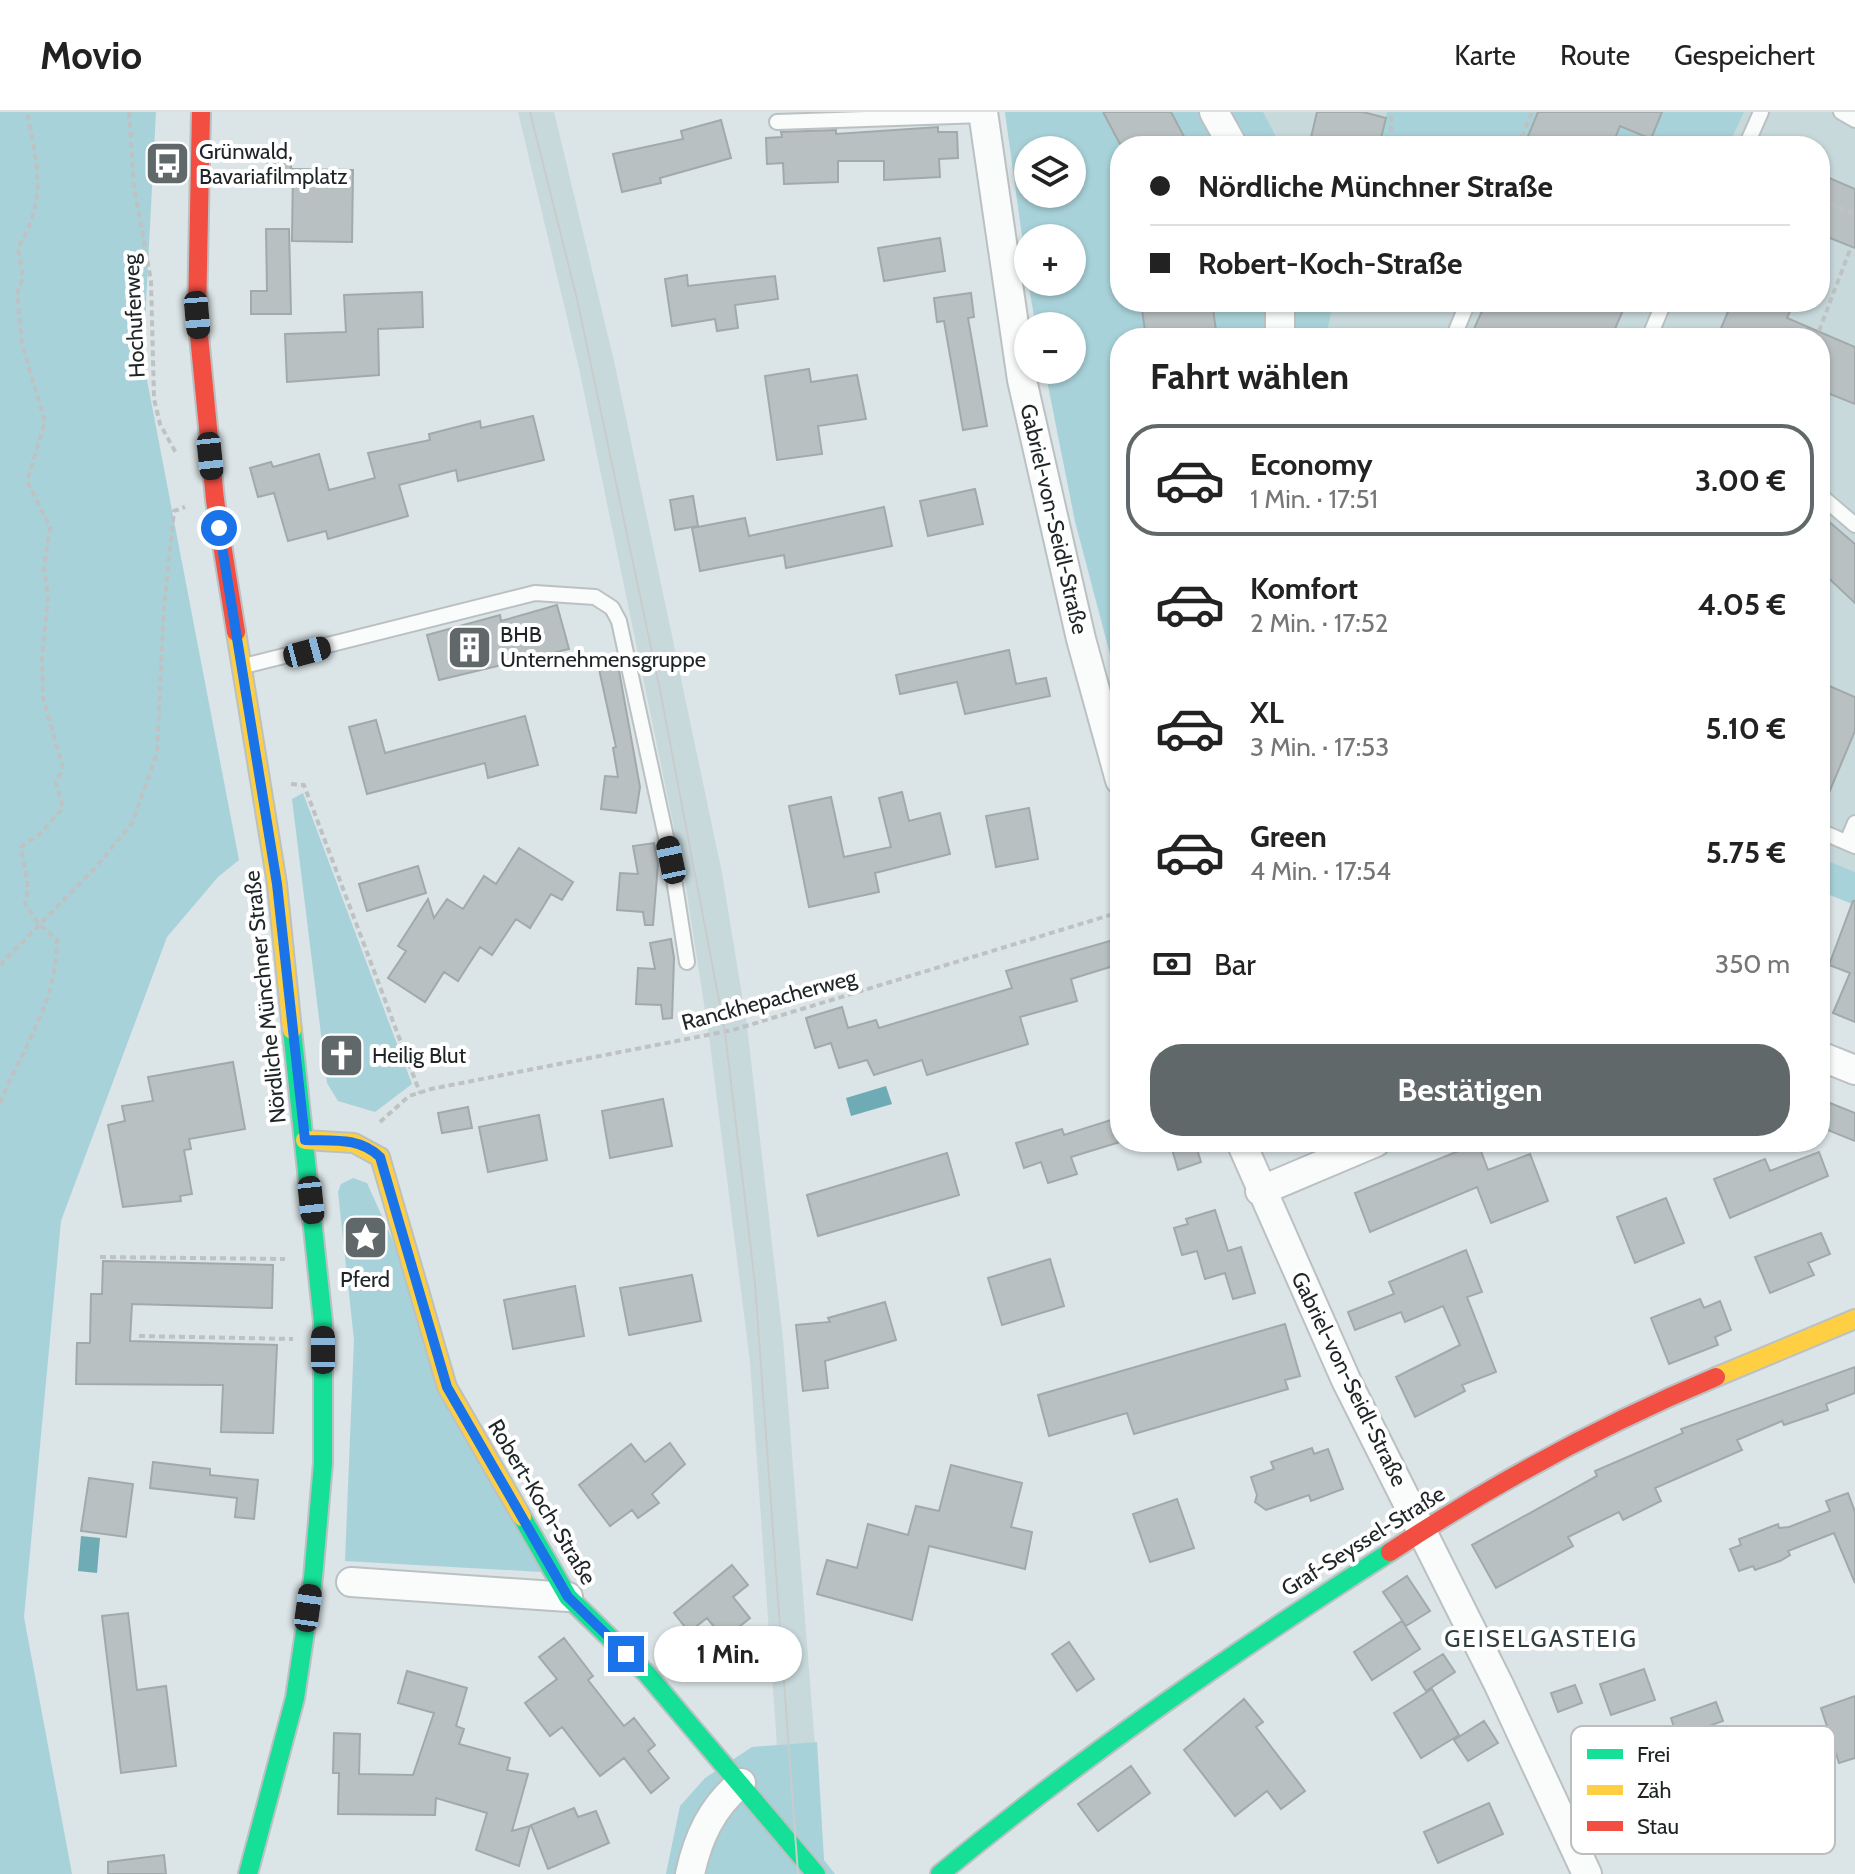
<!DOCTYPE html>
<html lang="de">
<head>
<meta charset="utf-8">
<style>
	:root { --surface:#fff; --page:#f6f6f6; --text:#222; --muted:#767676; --line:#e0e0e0; --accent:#616869 }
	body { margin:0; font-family:Cabin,sans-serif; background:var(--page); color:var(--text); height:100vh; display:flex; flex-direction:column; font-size:30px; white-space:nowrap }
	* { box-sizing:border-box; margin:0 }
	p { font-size:26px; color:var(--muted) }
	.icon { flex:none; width:44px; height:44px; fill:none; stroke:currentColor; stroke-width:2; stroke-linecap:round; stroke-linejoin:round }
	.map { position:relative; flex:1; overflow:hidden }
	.panel { position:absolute; left:1110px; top:216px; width:720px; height:824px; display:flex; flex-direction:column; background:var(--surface); border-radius:32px; box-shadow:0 2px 6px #0004 }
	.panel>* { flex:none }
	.banner { position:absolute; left:1110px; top:24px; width:720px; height:176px; border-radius:32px; box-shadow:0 2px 6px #0004; display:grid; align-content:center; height:176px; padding:0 40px; background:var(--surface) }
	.tools { position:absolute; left:1014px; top:24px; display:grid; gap:16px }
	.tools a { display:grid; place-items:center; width:72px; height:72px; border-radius:50%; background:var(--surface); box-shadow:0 2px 6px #0004; font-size:40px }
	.end { position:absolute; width:36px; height:36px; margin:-18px; border:10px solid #1a73e8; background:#fff; box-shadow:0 0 0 4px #fff }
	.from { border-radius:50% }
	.bubble { position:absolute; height:56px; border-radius:28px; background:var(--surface); box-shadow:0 2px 6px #0004; font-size:26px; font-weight:700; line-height:56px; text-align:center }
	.car { position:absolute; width:24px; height:48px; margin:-24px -12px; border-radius:10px; box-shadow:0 0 6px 2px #0007; background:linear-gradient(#222 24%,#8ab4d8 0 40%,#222 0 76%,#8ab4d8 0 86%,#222 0) }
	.banner b { display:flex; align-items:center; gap:28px; height:76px; font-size:30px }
	.banner b+b { border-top:2px solid var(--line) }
	.banner i { width:20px; height:20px; background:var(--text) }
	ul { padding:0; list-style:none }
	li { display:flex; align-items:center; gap:24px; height:112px; margin:0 16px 12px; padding:0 24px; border:4px solid transparent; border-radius:32px }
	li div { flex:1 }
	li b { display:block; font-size:30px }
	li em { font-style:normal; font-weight:700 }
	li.on { border-color:var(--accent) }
	li>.icon { width:72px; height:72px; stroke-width:1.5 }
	h2 { padding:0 40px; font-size:36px; line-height:96px }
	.pay { display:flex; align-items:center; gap:20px; height:88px; padding:0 40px; font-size:30px }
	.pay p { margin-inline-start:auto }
	.cta { display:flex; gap:16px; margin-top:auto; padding:16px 40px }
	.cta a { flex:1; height:92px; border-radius:32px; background:var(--accent); color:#fff; font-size:32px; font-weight:700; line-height:92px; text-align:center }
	header { display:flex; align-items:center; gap:48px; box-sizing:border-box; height:112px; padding:0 40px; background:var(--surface); border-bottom:2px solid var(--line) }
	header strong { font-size:38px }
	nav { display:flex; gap:44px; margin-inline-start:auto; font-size:28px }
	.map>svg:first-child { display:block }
	.built { fill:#c8d9dc; fill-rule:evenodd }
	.green { fill:#a8d2d9; fill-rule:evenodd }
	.water { fill:#6eabb4 }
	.building { fill:#b9c0c2; stroke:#a2a9ab; stroke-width:2 }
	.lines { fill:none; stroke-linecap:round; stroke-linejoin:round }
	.lane-casing { stroke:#bbc1c3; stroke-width:18 }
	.street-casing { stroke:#bbc1c3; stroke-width:32 }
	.fast-casing { stroke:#bbc1c3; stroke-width:22 }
	.slow-casing { stroke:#bbc1c3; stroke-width:22 }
	.jam-casing { stroke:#bbc1c3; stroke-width:22 }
	.path { stroke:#bec2c2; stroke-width:4; stroke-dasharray:6 4; stroke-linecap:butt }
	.lane { stroke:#fafbfb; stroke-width:14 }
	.street { stroke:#fafbfb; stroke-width:28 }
	.fast { stroke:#16e098; stroke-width:18 }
	.slow { stroke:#ffcf43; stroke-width:18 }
	.jam { stroke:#f24e42; stroke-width:18 }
	.tram { stroke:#cacccc; stroke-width:2 }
	.route { stroke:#1a73e8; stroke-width:10 }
	.labels { text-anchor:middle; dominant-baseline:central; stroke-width:8; stroke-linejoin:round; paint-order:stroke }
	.poi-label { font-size:22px; fill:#1f2526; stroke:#fff; text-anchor:start }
	.street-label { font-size:22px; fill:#1f2526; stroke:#fff }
	.neighbourhood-label { font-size:24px; letter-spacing:2px; fill:#303e40; stroke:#fff }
	.key { fill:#fff; stroke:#bcbebe; stroke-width:2 }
	.key-label { font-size:22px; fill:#1f2526 }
</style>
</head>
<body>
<header>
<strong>Movio</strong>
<nav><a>Karte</a><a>Route</a><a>Gespeichert</a></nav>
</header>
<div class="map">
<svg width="1855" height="1762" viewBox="0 0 1855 1762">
	<rect width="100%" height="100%" fill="#dbe4e6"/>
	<path class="built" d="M518 0H554L614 249 722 761 747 914 783 1227 824 1748 780 1677 750 1250 709 924 685 769 579 256Z
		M1005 0H1855V793L1820 779V226H1120V580L1075 409 1045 258H1072V214H1036L1028 170H1072V126H1028V167ZM1120 34H1820V190H1120ZM1028 38H1072V82H1028Z"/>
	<path class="green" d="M0 0H156L143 247 239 748 218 765 167 825 61 1109 24 1505 72 1762H0Z
		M1005 0H1263L1281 34H1120V190H1333L1326 226H1120V580L1075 409 1045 258H1072V214H1036L1028 170H1072V126H1028V167ZM1028 38H1072V82H1028Z
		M1387 0H1744L1728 34H1379Z
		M303 681 412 972 375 1000 338 989 327 971 292 687Z
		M1820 746 1855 760V793L1820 779Z
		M353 1066 367 1071 542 1460 345 1449 354 1228 338 1080 341 1072Z
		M817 1630 824 1748 835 1762H666L680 1694 705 1666 752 1635Z"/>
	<path class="water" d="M886 974 892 992 851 1004 846 986Z
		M81 1424 100 1426 97 1461 78 1459Z"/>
	<path class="building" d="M1103 0H1171L1189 34H1121Z
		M1317 0H1363L1386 6 1379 34H1309Z
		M1538 0H1662L1651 27 1620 14 1612 34H1524Z
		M721 8 731 46 660 66 661 71 622 80 613 42 683 27 681 19Z
		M938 15V20H957L958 46 939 47 940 65 884 68V49H838V70L784 72 783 51 767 52 766 26 782 25 781 20 836 18V22Z
		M268 42H291V71L267 70Z
		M293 57 353 58 352 130 292 129Z
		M1820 62 1855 77V136L1820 122Z
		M266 117H289L291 202H251V179H267Z
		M940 126 945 159 884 169 878 136Z
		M687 163 688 174 775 164 778 187 735 193 738 216 717 219 715 207 672 214 665 167Z
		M422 180 423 215 378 217 379 263 287 270 285 222 346 220 344 183Z
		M971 181 974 205 968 206 987 314 963 318 944 209 937 210 934 186Z
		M1141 190H1212L1217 226H1146Z
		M1486 190H1611L1624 196 1611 226H1470Z
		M1732 190H1794L1787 206 1855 235V292L1820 278V226H1717Z
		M809 257 811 270 857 263 866 307 818 314 822 342 777 348 765 264Z
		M533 304 544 348 458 369 456 358 399 373 408 404 328 427 326 419 288 429 274 381 258 385 250 356 271 350 273 355 319 342 329 378 375 366 368 341 430 328 429 322 480 309 481 316Z
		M975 377 983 412 928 424 920 389Z
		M693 384 698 414 675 418 670 388Z
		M884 395 892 434 786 456 784 443 700 459 692 416 745 406 749 424Z
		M1820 402 1855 432V491L1820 458Z
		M557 493 569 537 439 568 427 523 500 503 501 509Z
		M1009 538 1016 572 1046 566 1050 584 965 602 957 570 900 582 896 563Z
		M618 553 640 675 636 701 601 697 605 664 618 665 613 636 616 635 599 557Z
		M1820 570 1855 585V619L1820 702Z
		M525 604 538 653 488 666 485 651 367 682 349 615 376 608 385 641Z
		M902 680 909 709 940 701 950 742 875 761 879 780 809 795 789 694 831 685 844 745 891 735 879 686Z
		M1029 696 1038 747 996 755 986 704Z
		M654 731 658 752 653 813H645L643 800 617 798 620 761 638 762 633 734Z
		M519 736 573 770 562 788 551 782 530 816 516 807 492 843 480 835 458 869 444 860 425 890 388 866 406 839 398 834 428 787 434 806 447 787 463 797 484 764 496 772Z
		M418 754 426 781 367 799 359 772Z
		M1853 789H1855V910L1833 901 1850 861 1829 853Z
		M1120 826V852L1071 867 1077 889 1020 905 1028 932 927 963 922 948 874 963 867 948 839 956 831 931 815 936 806 906 842 895 848 916 876 908 879 916 1012 876 1006 859Z
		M671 827 674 846 672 906 663 907 661 893 636 892 638 856 655 857 650 831Z
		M233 950 245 1017 189 1027 191 1037 184 1038 192 1082 180 1084 181 1089 123 1095 108 1013 125 1009 122 994 153 989 148 965Z
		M663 987 672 1034 610 1046 602 999Z
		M1825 989 1855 1001V1029L1820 1015Z
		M468 995 472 1016 442 1021 438 1001Z
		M539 1003 547 1048 488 1060 479 1015Z
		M1120 1005V1030L1071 1045 1077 1062 1048 1071 1041 1050 1024 1056 1016 1031 1062 1017 1064 1023Z
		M1170 1030H1195L1201 1050 1178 1058Z
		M1478 1031 1488 1058 1530 1042 1548 1089 1491 1111 1477 1075 1370 1120 1355 1081Z
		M1819 1040 1828 1064 1730 1106 1714 1067 1765 1047 1770 1059Z
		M947 1041 959 1083 818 1124 807 1083Z
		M1666 1086 1684 1131 1635 1151 1617 1105Z
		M1215 1098 1228 1139 1241 1135 1255 1181 1233 1187 1225 1161 1205 1167 1197 1139 1182 1143 1174 1116 1188 1112 1186 1107Z
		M1821 1121 1830 1142 1808 1151 1814 1163 1770 1181 1755 1145Z
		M1466 1138 1482 1180 1467 1185 1496 1260 1462 1273 1465 1279 1415 1305 1396 1265 1460 1233 1443 1194 1405 1210 1401 1200 1355 1218 1348 1200 1394 1182 1389 1170Z
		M1050 1147 1064 1194 1002 1213 988 1166Z
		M103 1149 273 1153 272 1196 132 1192 130 1229 277 1233 273 1321 221 1320 223 1273 76 1272 77 1231H90L91 1182H102Z
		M692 1163 701 1209 629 1223 620 1176Z
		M575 1174 584 1224 513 1237 504 1188Z
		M1700 1187 1704 1196 1720 1189 1731 1218 1715 1225 1718 1233 1669 1252 1651 1206Z
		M885 1190 896 1228 825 1249 828 1276 803 1279 796 1213 830 1210 828 1206Z
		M1285 1212 1300 1264 1285 1268 1288 1277 1134 1322 1127 1301 1049 1324 1038 1283Z
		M1855 1255V1281L1826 1292 1828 1298 1784 1313 1782 1309 1737 1328 1742 1338 1655 1376 1661 1389 1623 1408 1619 1400 1568 1425 1573 1434 1496 1476 1472 1433 1597 1364 1595 1359 1683 1321 1681 1317Z
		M670 1331 685 1352 652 1382 659 1391 638 1406 632 1398 610 1414 579 1373 631 1332 645 1350Z
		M1312 1336 1314 1342 1328 1337 1343 1377 1311 1389 1309 1383 1266 1398 1255 1390 1257 1383 1251 1365 1274 1357 1271 1350Z
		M153 1350 210 1357V1363L258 1368 254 1407 235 1405 237 1386 150 1376Z
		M951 1353 1022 1371 1011 1415 1032 1420 1025 1457 929 1434 912 1508 817 1482 827 1448 857 1456 868 1412 908 1423 916 1394 939 1399Z
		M89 1366 133 1372 126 1425 81 1419Z
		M1848 1381 1855 1400V1471L1834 1421 1788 1439 1790 1443 1780 1449 1755 1458 1753 1454 1739 1459 1730 1437 1741 1433 1739 1427 1778 1412 1779 1416 1789 1415 1830 1399 1826 1389Z
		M1177 1387 1194 1436 1150 1450 1133 1402Z
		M732 1453 748 1473 733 1485 750 1506 724 1527 707 1506 689 1520 674 1501Z
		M1407 1464 1430 1499 1406 1514 1383 1480Z
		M128 1501 137 1578 166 1574 176 1654 121 1661 102 1504Z
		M1402 1509 1420 1537 1372 1568 1354 1540Z
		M564 1526 593 1564 588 1568 624 1614 634 1606 655 1633 648 1639 669 1666 651 1681 624 1646 600 1664 562 1615 550 1624 525 1591 557 1567 539 1545Z
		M1069 1530 1094 1567 1077 1579 1052 1542Z
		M1443 1542 1455 1560 1426 1579 1414 1560Z
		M1644 1557 1655 1588 1611 1603 1600 1572Z
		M407 1559 467 1576 456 1614 464 1617 459 1632 510 1646 507 1658 528 1662 512 1719 530 1714 519 1754 476 1738 487 1701 436 1686 435 1703 338 1702 339 1661H333L334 1621 360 1622 359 1662 413 1663 434 1601 398 1591Z
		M1575 1573 1582 1591 1558 1600 1551 1581Z
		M1432 1577 1459 1623 1421 1646 1394 1601Z
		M1855 1584V1646L1839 1651 1821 1596Z
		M1244 1587 1263 1610 1256 1615 1305 1679 1281 1697 1267 1679 1235 1704 1184 1638Z
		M1716 1590 1723 1609 1681 1624 1688 1643 1678 1647 1686 1667 1643 1683 1627 1639 1676 1621 1671 1606Z
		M1484 1609 1498 1631 1468 1649 1454 1628Z
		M1131 1654 1150 1681 1098 1719 1078 1692Z
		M1489 1691 1503 1722 1438 1751 1424 1720Z
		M574 1696 578 1705 596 1699 609 1731 548 1757 531 1713Z
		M164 1743 166 1762H108V1750Z"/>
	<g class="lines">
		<defs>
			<path id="lane" d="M1841 0 1855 8
				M777 10 984 3
				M1746 34 1761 0
				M1453 226 1468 190
				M1649 226 1664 190
				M1820 383 1855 413
				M244 554 535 481 595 485 612 496 619 509 671 748 687 850
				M1820 719 1855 734
				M1847 730 1855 711"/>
			<path id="street" d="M983 0 1022 268 1081 527 1120 668
				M1214 0 1233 34
				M1280 190V226
				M1820 944 1855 958
				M1241 1030 1346 1268 1499 1573 1587 1762
				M1260 1079 1376 1030
				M351 1470 568 1485
				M690 1762C698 1725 712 1695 741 1671"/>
			<path id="fast" d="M522 1405 568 1485 646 1561 816 1762
				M248 1762 295 1586 313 1466 323 1351V1210L292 918
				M940 1762C1083 1644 1234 1540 1390 1440"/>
			<path id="slow" d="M236 520 277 772 292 918
				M305 1028 354 1031 380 1045 447 1275 522 1405
				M1716 1265 1855 1207"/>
			<path id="jam" d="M201 0 197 203 215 388 236 520
				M1390 1440C1492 1373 1603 1312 1716 1265"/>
		</defs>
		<use href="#lane" class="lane-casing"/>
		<use href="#street" class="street-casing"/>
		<use href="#fast" class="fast-casing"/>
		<use href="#slow" class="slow-casing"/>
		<use href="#jam" class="jam-casing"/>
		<path class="path" d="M129 0 134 75 151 169 154 287 160 312 177 343
			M1391 20V0
			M1518 34 1532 0
			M1820 88 1855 102
			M1819 219 1851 135
			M291 672 304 673 420 981
			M0 853 96 755 132 711 157 641 164 494 174 399 185 395
			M0 991C23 934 56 894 57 828L39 812 25 792 28 775 21 735 40 722 63 696 56 671 63 656 43 586 42 546 48 484 44 455 50 415 27 369 45 310 22 232 17 182 23 165 18 136C48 86 37 54 27 0
			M380 1010 409 984 431 977 733 918 1120 800
			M100 1145 285 1147
			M139 1224 293 1227"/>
		<use href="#lane" class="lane"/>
		<use href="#street" class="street"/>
		<use href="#fast" class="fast"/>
		<use href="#slow" class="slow"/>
		<use href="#jam" class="jam"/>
		<path class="tram" d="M530 0 577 187 660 578 725 920 755 1172 798 1762"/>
	</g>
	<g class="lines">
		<path class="route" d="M219 416 277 772 305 1028C334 1029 359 1025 380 1045L447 1275 568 1485 626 1542"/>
	</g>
	<defs>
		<symbol id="bus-square" viewBox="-11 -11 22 22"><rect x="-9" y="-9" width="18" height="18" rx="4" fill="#616869" stroke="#fff"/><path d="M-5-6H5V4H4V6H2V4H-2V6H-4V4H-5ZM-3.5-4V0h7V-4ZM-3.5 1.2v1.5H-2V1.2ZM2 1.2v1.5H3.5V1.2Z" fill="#fff"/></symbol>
		<symbol id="building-square" viewBox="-11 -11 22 22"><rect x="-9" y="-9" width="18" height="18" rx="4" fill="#616869" stroke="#fff"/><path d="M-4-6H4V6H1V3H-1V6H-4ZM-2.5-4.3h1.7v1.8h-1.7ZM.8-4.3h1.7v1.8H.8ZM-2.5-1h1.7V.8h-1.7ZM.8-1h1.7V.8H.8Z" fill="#fff"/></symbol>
		<symbol id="church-square" viewBox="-11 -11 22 22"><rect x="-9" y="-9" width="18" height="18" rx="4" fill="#616869" stroke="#fff"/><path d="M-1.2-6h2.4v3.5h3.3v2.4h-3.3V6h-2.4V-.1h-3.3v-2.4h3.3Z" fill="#fff"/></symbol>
		<symbol id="sight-square" viewBox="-11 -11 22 22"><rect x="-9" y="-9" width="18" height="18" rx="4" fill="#616869" stroke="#fff"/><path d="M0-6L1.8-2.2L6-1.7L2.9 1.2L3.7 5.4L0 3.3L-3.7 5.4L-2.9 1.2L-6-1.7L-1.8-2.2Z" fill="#fff"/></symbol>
	</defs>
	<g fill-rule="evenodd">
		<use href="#bus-square" x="142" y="26" width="51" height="51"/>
		<use href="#building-square" x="444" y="510" width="51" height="51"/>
		<use href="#church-square" x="316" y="918" width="51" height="51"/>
		<use href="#sight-square" x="340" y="1100" width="51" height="51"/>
	</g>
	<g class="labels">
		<g class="poi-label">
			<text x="199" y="39">Grünwald,<tspan x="199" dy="25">Bavariafilmplatz</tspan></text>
			<text x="500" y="522">BHB<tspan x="500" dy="25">Unternehmensgruppe</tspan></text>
			<text x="372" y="943">Heilig Blut</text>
			<text x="365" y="1167" text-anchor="middle">Pferd</text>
		</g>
		<g class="street-label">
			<text transform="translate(134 204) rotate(-93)">Hochuferweg</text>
			<text transform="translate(1054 407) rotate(77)">Gabriel-von-Seidl-Straße</text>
			<text transform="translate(265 885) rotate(-96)">Nördliche Münchner Straße</text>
			<text transform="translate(769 888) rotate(-15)">Ranckhepacherweg</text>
			<text transform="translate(1349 1267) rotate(64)">Gabriel-von-Seidl-Straße</text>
			<text transform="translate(542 1390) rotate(59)">Robert-Koch-Straße</text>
			<text transform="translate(1363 1429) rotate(-32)">Graf-Seyssel-Straße</text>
		</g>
		<g class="neighbourhood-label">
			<text x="1541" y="1526">GEISELGASTEIG</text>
		</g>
	</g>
	<rect x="1571" y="1614" width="264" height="128" rx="12" class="key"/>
	<rect x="1587" y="1637" width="36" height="10" fill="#16e098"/>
	<rect x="1587" y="1673" width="36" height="10" fill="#ffcf43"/>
	<rect x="1587" y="1709" width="36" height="10" fill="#f24e42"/>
	<g class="key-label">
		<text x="1637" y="1650">Frei</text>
		<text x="1637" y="1686">Zäh</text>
		<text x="1637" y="1722">Stau</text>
	</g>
</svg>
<div class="tools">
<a><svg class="icon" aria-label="layers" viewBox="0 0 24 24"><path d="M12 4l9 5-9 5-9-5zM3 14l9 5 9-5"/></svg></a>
<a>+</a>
<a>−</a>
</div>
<i class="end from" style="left:219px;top:416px"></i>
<i class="end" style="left:626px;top:1542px"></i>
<div class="bubble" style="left:654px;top:1514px;width:148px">1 Min.</div>
<i class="car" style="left:197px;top:203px;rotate:175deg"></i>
<i class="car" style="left:210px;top:344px;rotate:174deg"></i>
<i class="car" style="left:307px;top:540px;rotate:75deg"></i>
<i class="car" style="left:671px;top:748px;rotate:348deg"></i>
<i class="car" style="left:311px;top:1088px;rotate:174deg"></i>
<i class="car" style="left:323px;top:1238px;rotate:0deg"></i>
<i class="car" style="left:308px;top:1496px;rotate:8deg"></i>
<div class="banner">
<b><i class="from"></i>Nördliche Münchner Straße</b>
<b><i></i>Robert-Koch-Straße</b>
</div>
<section class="panel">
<h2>Fahrt wählen</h2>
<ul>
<li class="on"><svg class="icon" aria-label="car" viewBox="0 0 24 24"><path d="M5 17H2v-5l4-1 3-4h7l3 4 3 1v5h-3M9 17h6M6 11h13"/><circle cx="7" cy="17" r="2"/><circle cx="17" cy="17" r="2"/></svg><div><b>Economy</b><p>1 Min. · 17:51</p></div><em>3.00 €</em></li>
<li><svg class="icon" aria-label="car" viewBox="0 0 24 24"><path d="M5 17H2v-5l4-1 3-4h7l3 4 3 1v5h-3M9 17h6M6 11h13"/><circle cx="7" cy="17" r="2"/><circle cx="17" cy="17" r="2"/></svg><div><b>Komfort</b><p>2 Min. · 17:52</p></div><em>4.05 €</em></li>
<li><svg class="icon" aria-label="car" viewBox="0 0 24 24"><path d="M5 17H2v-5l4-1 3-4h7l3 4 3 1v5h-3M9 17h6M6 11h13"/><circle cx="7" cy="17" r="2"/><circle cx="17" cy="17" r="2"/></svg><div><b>XL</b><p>3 Min. · 17:53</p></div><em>5.10 €</em></li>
<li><svg class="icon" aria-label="car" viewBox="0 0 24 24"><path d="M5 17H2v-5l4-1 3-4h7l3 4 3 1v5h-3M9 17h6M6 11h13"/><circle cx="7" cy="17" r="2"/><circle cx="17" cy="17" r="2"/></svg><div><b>Green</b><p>4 Min. · 17:54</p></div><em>5.75 €</em></li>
</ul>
<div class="pay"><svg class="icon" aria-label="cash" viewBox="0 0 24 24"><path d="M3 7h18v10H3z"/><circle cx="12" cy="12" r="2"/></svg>Bar<p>350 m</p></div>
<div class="cta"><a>Bestätigen</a></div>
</section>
</div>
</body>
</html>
